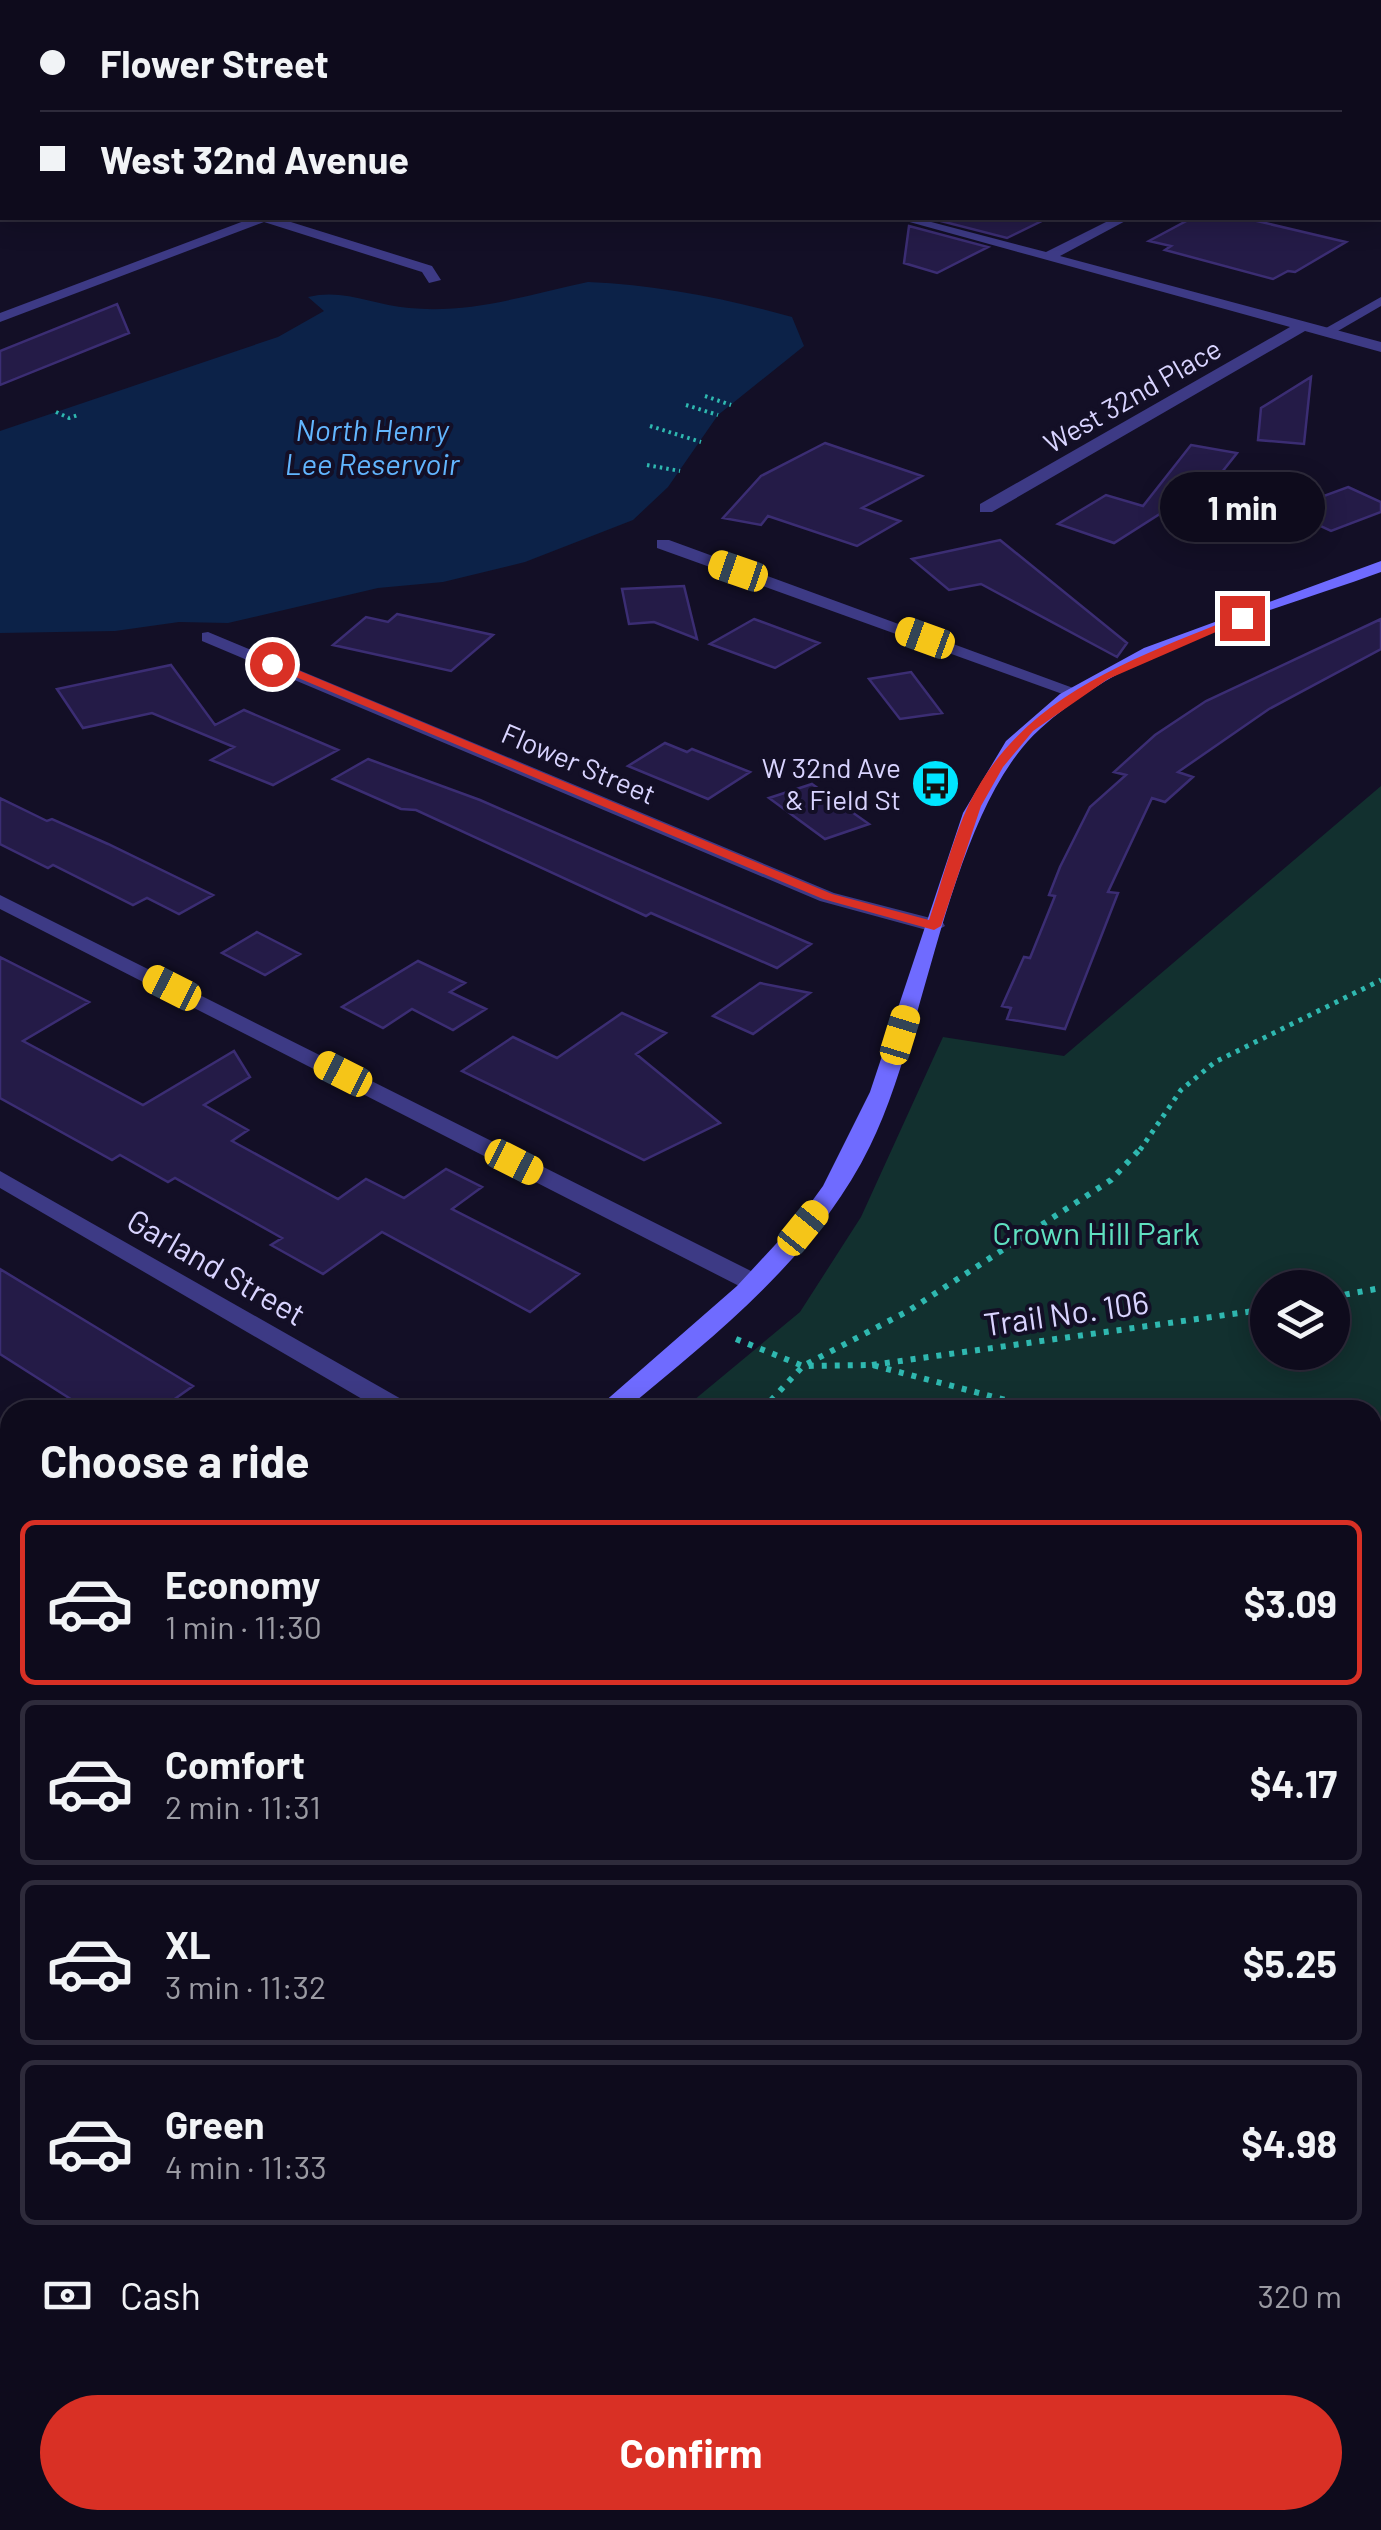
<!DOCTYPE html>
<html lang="en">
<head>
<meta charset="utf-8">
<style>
	:root { --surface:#0e0b1c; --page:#1c1929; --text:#f1f3f6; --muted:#9b9ba3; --line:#2e2b3b; --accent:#d93025 }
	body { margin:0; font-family:Barlow,sans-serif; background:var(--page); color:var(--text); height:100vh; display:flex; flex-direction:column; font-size:38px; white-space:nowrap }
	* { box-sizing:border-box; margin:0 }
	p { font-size:32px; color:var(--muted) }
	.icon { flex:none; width:55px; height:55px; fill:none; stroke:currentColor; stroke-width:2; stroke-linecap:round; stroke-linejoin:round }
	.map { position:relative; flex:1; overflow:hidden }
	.panel { position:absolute; left:0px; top:1400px; width:1382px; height:1130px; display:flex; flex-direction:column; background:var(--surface); border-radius:30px 30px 0 0; box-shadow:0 5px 25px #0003,0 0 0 2px var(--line) }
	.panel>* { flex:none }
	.top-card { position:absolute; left:0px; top:0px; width:1382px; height:220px; box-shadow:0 5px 25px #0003,0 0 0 2px var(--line); display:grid; align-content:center; height:220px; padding:0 40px; background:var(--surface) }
	.tools { position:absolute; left:1250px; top:1270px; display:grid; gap:20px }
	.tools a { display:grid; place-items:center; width:100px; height:100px; border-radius:50%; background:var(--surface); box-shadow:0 5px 25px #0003,0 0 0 2px var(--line); font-size:50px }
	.end { position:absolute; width:45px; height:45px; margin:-22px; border:12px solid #d93025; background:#fff; box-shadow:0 0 0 5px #fff }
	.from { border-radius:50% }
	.bubble { position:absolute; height:70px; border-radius:35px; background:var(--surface); box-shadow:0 5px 25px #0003,0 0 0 2px var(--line); font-size:32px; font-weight:700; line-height:70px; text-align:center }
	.car { position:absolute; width:30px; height:60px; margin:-30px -15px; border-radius:12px; box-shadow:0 0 8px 2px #0007; background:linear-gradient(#f5c518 24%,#345 0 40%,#f5c518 0 76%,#345 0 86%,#f5c518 0) }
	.top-card b { display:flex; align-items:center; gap:35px; height:95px; font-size:38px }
	.top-card b+b { border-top:2px solid var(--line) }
	.top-card i { width:25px; height:25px; background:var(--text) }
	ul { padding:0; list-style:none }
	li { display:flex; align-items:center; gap:30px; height:165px; margin:0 20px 15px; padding:0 20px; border:5px solid var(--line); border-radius:15px }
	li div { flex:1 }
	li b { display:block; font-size:38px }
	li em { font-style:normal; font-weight:700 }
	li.on { border-color:var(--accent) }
	li>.icon { width:90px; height:90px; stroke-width:1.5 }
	h2 { padding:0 40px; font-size:45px; line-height:120px }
	.pay { display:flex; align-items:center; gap:25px; height:110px; padding:0 40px; font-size:38px }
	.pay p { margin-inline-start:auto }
	.cta { display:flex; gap:20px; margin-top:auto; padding:20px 40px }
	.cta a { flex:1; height:115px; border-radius:60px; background:var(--accent); color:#fff; font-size:40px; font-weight:700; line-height:115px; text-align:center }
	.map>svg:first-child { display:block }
	.green { fill:#12302f; fill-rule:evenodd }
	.water { fill:#0c2248 }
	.building { fill:#241b47; stroke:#3b2d73; stroke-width:2.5 }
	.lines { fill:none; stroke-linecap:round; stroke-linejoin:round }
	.path-far3 { stroke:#2fb8b0; stroke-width:4; stroke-dasharray:2.5 4; stroke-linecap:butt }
	.path-far2 { stroke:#2fb8b0; stroke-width:5; stroke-dasharray:4 6; stroke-linecap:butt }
	.path-far1 { stroke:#2fb8b0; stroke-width:6; stroke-dasharray:5 8; stroke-linecap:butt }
	.path { stroke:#2fb8b0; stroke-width:9; stroke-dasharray:6 10; stroke-linecap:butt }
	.lane { fill:#3d3a85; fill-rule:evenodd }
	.street { fill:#3d3a85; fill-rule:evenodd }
	.secondary { fill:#6f6bff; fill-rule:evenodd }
	.route { fill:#d93025 }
	.labels { text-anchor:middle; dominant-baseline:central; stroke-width:8; stroke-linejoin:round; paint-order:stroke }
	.far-street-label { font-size:28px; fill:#d9d4ff; stroke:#130f26 }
	.far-poi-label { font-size:28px; fill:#d9d4ff; stroke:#130f26; text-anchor:end }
	.far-water-label { font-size:30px; font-style:italic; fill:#62b6ff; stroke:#130f26 }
	.park-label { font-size:32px; fill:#5fe0c0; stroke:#130f26 }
	.street-label { font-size:32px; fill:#d9d4ff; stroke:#130f26 }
</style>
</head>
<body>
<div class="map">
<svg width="1381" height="2530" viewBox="0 0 1381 2530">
	<rect width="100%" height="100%" fill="#130f26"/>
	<path class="green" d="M1381 786V2530H0V1973L10 1965V2520H1372V1410H682L800 1312 861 1217 943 1037 1064 1056ZM1268 1288H1332V1352H1268Z"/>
	<path class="water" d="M588 282C658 285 724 298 792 317L804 346 718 415 668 487 633 520 525 562 443 582 378 588 228 623 179 622 115 631 0 633V431L278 337 324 311 308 297C343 288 374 305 409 308 471 314 527 295 588 282Z"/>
	<path class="building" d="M929 218H1048L1007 238Z
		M1192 218H1244L1346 242 1295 272 1288 271 1273 279 1165 250 1171 246 1149 241Z
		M909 226 988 247 937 273 904 263Z
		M117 304 129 333 0 385V351Z
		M1311 377 1304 444 1258 440 1261 408Z
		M825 443 922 476 862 508 900 521 857 546 768 516 761 525 723 518 761 476Z
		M1191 445 1237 453 1218 477 1114 543 1058 524 1106 495 1143 506Z
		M1348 487 1381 502V512L1331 531 1286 510Z
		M1000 540 1127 643 1117 657 981 584 949 590 912 559Z
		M684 586 697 639 654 622 629 624 622 589Z
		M397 614 493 635 451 671 333 645 366 617 388 622Z
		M754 619 819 643 775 668 710 644Z
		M1381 619V649L1269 709 1178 772 1193 777 1165 802 1152 798 1108 892 1118 893 1065 1029 1007 1019 1011 1008 1002 1006 1024 957 1030 958 1055 896 1049 895 1060 867 1090 807 1126 775 1114 772 1155 735 1206 701Z
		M171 665 215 725 244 710 338 750 273 785 211 760 234 747 152 713 83 728 57 689Z
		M911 672 942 713 900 719 869 679Z
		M665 743 687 752 692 749 750 772 708 799 628 766Z
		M368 759 480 800 811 944 777 968 651 913 646 916 416 810 401 809 333 779Z
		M812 784 869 824 825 839 769 798Z
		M0 798 47 821 52 819 108 844 213 895 179 914 147 898 133 905 53 865 48 868 0 844Z
		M257 932 300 954 265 975 222 953Z
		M0 957 89 1002 23 1041 143 1105 234 1051 250 1077 204 1105 248 1130 232 1141 338 1199 366 1179 404 1198 446 1169 482 1187 452 1209 579 1274 530 1312 382 1232 323 1274 271 1245 282 1238 175 1178 168 1182 120 1155 112 1160 0 1098Z
		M418 961 465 983 450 992 486 1009 453 1030 412 1009 383 1028 342 1007Z
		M760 983 810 993 753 1034 713 1016Z
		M622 1013 666 1033 636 1054 720 1123 644 1160 462 1071 513 1037 557 1058Z
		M0 1269 145 1357 193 1386 159 1410H88L0 1354Z"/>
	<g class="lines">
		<path class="path-far3" d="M705 396 731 405
			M686 405 718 415
			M56 412 69 418 78 415
			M650 426 701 442
			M647 465 680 471"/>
		<path class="path-far2" d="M1140 1150 1181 1090 1215 1062 1381 980"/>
		<path class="path-far1" d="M1332 1297 1381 1288
			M736 1339 803 1366 872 1365 1044 1410
			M872 1365 1268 1309
			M762 1410 803 1366 908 1311 1111 1180 1142 1147
			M1372 1457 1381 1458
			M1372 1531 1381 1532"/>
		<path class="path" d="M0 2070 10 2060
			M0 2195 10 2187"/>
		<path class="lane" d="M1381 297V306L1331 335 1319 332Z"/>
		<path class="street" d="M96 0H115L117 2H98Z
			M2 36V44L0 45V37Z
			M0 122H2V130H0Z
			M252 218H278L432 266 441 280 429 283 422 272 264 222 0 322V313Z
			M895 218H916L1046 252 1114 218H1131L1060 256 1381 342V352L1305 331 992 512H980V504L1290 327Z
			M657 540H669L1084 692 1082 696H1068L657 548Z
			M208 632 834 893 942 921 945 926 934 932 820 901 202 641V633Z
			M0 895 763 1277 767 1283 763 1289H745L0 909Z
			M0 1171 410 1404 414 1410H381L0 1188Z"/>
		<path class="secondary" d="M745 0H766L768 2H747Z
			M1380 142H1381V150H1380Z
			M1381 561V572C1266 614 1133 645 1040 729 948 813 928 1029 870 1146 816 1256 717 1334 625 1410H595L737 1286 799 1219 823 1186 870 1092 963 813 1006 741 1060 694 1144 648Z
			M10 1882V1913L0 1917V1886Z"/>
	</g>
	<path class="route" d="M1238 616 1248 618 1108 679 1033 731 1003 767 981 806 941 926 934 930 823 899 265 664 276 661 832 894 929 920C942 882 952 840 969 804 1022 695 1134 659 1238 616Z"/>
	<defs>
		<symbol id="bus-disc" viewBox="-11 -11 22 22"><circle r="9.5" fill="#00e5ff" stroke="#130f26"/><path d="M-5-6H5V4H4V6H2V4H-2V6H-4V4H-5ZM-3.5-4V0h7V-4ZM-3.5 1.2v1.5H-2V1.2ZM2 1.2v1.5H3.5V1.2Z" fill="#111"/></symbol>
	</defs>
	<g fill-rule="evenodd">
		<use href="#bus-disc" x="908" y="756" width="55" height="55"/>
	</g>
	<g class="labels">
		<g class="far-street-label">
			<text transform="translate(1132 395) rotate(-30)">West 32nd Place</text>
			<text transform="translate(579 763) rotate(23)">Flower Street</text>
		</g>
		<g class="far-poi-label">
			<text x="901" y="767">W 32nd Ave<tspan x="901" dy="32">&amp; Field St</tspan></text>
		</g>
		<g class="far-water-label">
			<text x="372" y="429">North Henry<tspan x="372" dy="34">Lee Reservoir</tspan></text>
		</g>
		<g class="park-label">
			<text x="1096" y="1232">Crown Hill Park</text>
		</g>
		<g class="street-label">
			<text transform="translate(217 1266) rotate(30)">Garland Street</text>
			<text transform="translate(1066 1312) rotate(-8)">Trail No. 106</text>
		</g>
	</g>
</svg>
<div class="tools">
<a><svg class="icon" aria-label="layers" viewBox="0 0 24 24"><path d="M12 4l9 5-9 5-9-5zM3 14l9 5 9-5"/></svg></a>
</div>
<i class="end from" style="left:272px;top:664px"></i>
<i class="end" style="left:1242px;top:618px"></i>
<div class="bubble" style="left:1160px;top:472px;width:165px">1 min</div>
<i class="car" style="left:738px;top:571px;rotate:289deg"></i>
<i class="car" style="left:925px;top:638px;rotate:290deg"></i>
<i class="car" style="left:172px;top:988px;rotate:297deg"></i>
<i class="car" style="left:900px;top:1035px;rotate:17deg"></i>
<i class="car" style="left:343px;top:1074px;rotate:297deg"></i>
<i class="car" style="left:514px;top:1162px;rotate:117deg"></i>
<i class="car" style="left:803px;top:1228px;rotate:39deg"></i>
<div class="top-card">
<b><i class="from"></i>Flower Street</b>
<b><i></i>West 32nd Avenue</b>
</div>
<section class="panel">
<h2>Choose a ride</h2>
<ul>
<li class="on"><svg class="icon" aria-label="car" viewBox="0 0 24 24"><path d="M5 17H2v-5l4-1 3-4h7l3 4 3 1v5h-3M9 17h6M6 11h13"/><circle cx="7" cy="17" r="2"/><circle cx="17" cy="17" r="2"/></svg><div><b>Economy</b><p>1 min · 11:30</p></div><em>$3.09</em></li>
<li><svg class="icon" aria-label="car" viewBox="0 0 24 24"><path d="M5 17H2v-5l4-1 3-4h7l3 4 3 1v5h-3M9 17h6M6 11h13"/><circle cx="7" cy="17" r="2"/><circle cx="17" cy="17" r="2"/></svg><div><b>Comfort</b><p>2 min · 11:31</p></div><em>$4.17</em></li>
<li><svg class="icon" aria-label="car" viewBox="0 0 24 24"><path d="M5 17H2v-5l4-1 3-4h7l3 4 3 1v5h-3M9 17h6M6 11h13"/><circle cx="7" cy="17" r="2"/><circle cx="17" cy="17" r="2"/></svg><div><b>XL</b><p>3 min · 11:32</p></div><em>$5.25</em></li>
<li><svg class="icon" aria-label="car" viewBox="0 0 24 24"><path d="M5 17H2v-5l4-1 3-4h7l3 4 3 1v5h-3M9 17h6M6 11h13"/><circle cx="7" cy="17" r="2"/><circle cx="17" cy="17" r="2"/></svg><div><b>Green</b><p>4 min · 11:33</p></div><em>$4.98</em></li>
</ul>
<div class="pay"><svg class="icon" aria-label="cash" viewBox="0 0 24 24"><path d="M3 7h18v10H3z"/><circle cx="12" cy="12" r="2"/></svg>Cash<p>320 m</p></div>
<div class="cta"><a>Confirm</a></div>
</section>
</div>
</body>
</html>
